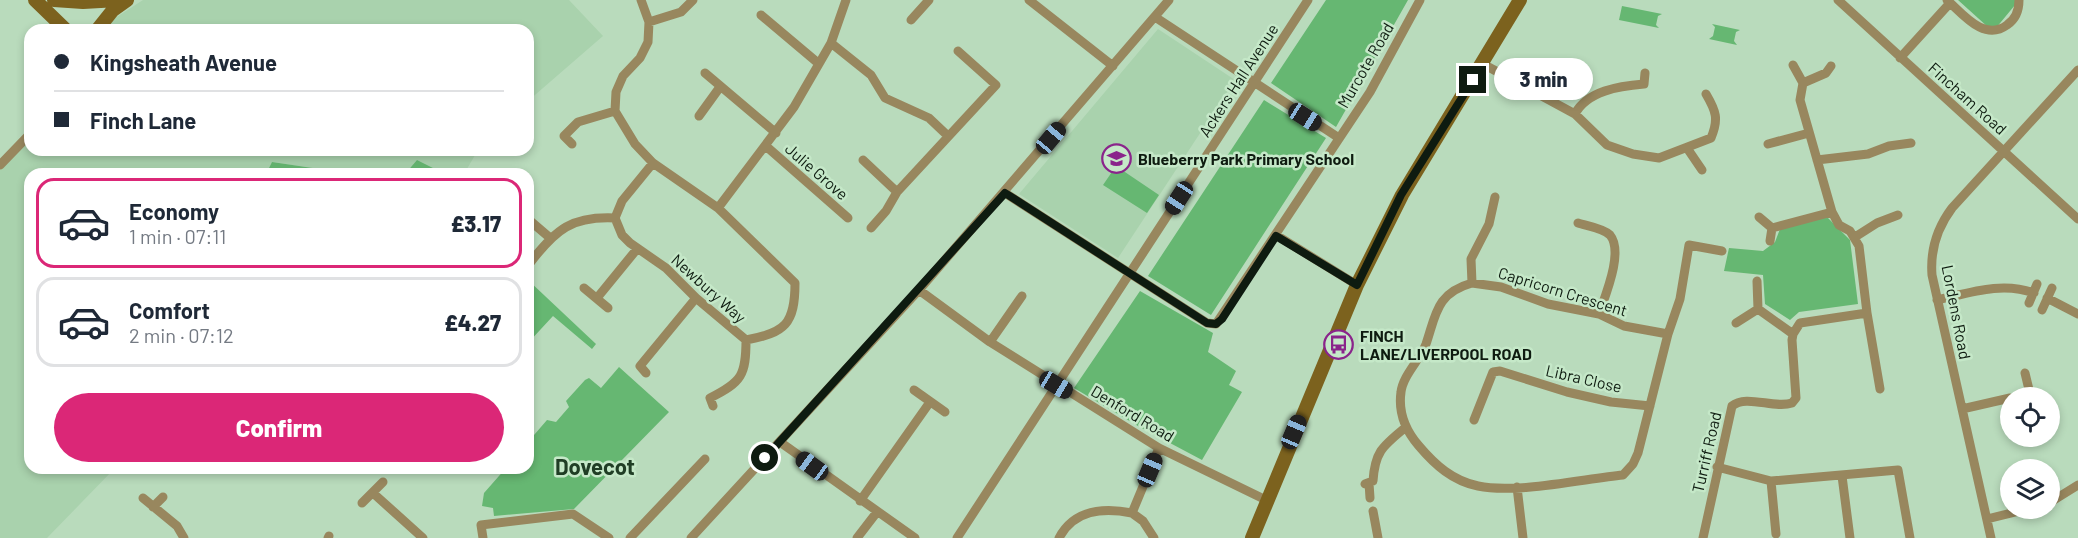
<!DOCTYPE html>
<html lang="en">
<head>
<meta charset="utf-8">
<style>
	:root { --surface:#fff; --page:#f6f6f7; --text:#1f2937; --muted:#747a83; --line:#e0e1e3; --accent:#db2777 }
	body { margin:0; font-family:Barlow,sans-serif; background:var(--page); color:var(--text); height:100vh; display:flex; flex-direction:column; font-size:22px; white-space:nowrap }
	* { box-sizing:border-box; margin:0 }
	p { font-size:20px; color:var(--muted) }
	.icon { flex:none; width:33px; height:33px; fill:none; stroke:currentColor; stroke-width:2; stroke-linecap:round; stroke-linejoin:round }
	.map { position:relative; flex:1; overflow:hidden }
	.side { position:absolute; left:24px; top:168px; width:510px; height:306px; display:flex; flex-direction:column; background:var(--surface); border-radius:18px; box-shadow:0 3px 9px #0003 }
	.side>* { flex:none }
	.guide { position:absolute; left:24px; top:24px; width:510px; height:132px; border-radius:18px; box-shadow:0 3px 9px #0003; display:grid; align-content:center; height:132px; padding:0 30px; background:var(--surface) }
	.tools { position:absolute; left:2000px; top:387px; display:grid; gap:12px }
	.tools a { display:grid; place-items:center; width:60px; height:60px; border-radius:50%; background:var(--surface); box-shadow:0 3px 9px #0003; font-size:30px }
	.end { position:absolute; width:27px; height:27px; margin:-14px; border:8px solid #0e1b10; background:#fff; box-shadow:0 0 0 3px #fff }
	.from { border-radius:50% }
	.bubble { position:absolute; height:42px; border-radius:21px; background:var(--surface); box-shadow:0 3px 9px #0003; font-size:20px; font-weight:800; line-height:42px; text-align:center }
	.car { position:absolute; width:18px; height:36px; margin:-18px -9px; border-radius:8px; box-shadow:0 0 4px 2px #0007; background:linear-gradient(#222 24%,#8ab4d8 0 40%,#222 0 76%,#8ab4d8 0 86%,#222 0) }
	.guide b { display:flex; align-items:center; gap:21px; height:57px; font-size:22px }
	.guide b+b { border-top:2px solid var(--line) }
	.guide i { width:15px; height:15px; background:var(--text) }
	ul { padding:10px 0 0; list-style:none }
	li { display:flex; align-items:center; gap:18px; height:90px; margin:0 12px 9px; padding:0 18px; border:3px solid var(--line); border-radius:18px }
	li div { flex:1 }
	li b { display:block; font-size:22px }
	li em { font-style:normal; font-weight:800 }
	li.current { border-color:var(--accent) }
	li>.icon { width:54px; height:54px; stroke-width:1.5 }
	.action { display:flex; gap:12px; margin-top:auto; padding:12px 30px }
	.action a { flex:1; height:69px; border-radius:36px; background:var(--accent); color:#fff; font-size:24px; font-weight:800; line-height:69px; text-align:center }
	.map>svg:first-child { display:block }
	.built { fill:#a9d2ad }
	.green { fill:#66b772 }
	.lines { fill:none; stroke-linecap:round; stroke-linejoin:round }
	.street { stroke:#98875e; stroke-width:9 }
	.secondary { stroke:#7c621e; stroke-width:14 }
	.route { stroke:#0e1b10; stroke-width:8 }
	.labels { text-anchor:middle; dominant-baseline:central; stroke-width:5; stroke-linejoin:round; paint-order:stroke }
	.street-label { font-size:16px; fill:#0e1b10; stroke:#c5e8c8 }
	.poi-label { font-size:16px; font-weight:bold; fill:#0e1b10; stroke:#c5e8c8; text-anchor:start }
	.district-label { font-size:22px; font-weight:bold; fill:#203e25; stroke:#c5e8c8 }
</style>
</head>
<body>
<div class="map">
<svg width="2078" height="538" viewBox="0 0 2078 538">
	<rect width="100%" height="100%" fill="#b9dbbc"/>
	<path class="built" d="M143 0H569L603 36 528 101V30H108L112 20Z
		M1158 29 1235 80 1118 258 1019 194Z
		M30 132V150H478L464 174H445L417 160 405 174H353L272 162 266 174H30V468H115L47 538H0V160Z"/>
	<path class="green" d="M1326 0H1408L1336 127 1271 83Z
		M1958 0H2016L2015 5 1996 28H1989Z
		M1622 6 1662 14 1658 16 1656 25 1659 28 1619 20Z
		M1712 24 1740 30 1736 32 1734 41 1737 45 1709 39 1713 36 1715 27Z
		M1264 100 1326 138 1211 315 1148 276Z
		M417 160 445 174H405Z
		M272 162 353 174H266Z
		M1116 166 1159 195 1147 213 1103 185Z
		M1826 216 1850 240 1858 304 1799 312 1790 320 1765 304 1763 275 1724 271 1729 248 1763 251 1775 242 1780 229Z
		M528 280 596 344 592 349 553 316 528 343Z
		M1140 291 1213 333 1208 352 1236 371 1229 385 1242 392 1202 460 1138 426 1074 388Z
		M619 367 669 412 574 509 494 516 493 508 482 506 484 493 506 468H528V442L547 420 556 422 569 407 566 401 585 380 589 378 601 388Z"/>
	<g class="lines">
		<path class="street" d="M641 0 649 22 648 42 640 58 623 76 616 92 615 111 635 144 653 163 718 208 795 283C795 324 785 333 746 340L696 298 666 268 630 243 622 235 615 218 622 201 653 163
			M1029 0 1113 66
			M1838 0 2078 219
			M1947 0C1963 14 1984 42 2007 25 2016 19 2019 10 2019 0
			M761 15 818 63
			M1155 17 1339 138
			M911 20 929 0
			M649 22 681 12 693 0
			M831 43 871 75 885 98 929 118 948 136
			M1900 58 1950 3
			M1483 64 1575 114 1607 145 1633 154 1659 158 1711 138C1719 119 1716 111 1706 94
			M705 73 776 133
			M1803 83 1826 73 1831 66
			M1575 114C1587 91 1619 86 1644 84L1645 73
			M699 116 720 87
			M572 144 564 136 578 122 615 111
			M1768 144 1809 133
			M767 147 848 218
			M1687 148 1702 170
			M863 160 897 192
			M1817 160 1868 154 1889 146 1911 143
			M0 165 30 134
			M1005 193 1207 323 1216 324 1370 92 1420 0
			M718 208 794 107 831 43 846 0
			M1759 217 1772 228 1770 241
			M528 219 549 237
			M1578 223C1587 226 1603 228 1610 235 1624 252 1605 296 1599 314
			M871 228 886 211 897 192 996 85 958 51
			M1772 228 1832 212
			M1276 235 1357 285
			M1855 237 1877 223 1898 215
			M530 263C556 229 572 216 615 218
			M1757 281 1758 309 1793 334
			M1472 283 1501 287 1548 304 1599 314 1624 326 1668 334 1638 453 1633 464 1623 475C1583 479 1516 494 1478 486 1453 481 1435 465 1419 446 1406 431 1398 413 1401 392 1403 375 1420 360 1426 344 1436 315 1436 293 1472 283Z
			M1472 283 1471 259 1489 224 1495 197
			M584 288 608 308
			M919 290 990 342 1159 448 1266 500
			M597 298 637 249
			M2047 298 2078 314
			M1937 300C1969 293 2002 281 2034 293
			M2029 303 2037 284
			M2042 310 2052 288
			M1867 313 1880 389
			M1736 323 1758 309
			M1668 334 1680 299 1689 245 1722 251
			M990 342 1022 296
			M646 373 640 366 696 298
			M2025 373 2031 398
			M914 390 945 412
			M2014 398 2030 394
			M713 406 710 398C742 382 746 375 746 340
			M1962 409 2010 398
			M1474 420 1493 372 1500 371 1567 392 1611 402 1650 406
			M780 442 915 538
			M1717 467 1771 481 1898 470 1910 538
			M1842 476 1850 538
			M1771 481 1776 534
			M1369 483 1370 498
			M1365 484 1373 481C1375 451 1383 446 1406 427
			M1517 487 1523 538
			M373 493 423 538
			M143 498 177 526 184 538
			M860 501 930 402
			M362 503 383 482
			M2049 503 2078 485
			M153 507 163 497
			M1373 511 1378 538
			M1132 513 1143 521 1154 538
			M1987 519 2032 508
			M328 538 329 536
			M483 538 481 525 573 514 609 538
			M630 538 705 459
			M691 538 919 290 1169 0
			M857 538 877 512
			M957 538 1308 0
			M1059 538C1074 510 1102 507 1132 513L1159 448
			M1703 538 1732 406C1746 394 1774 409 1792 403L1796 398 1792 340 1793 334 1800 323 1867 313 1859 246 1850 231 1839 225 1832 212 1800 100 1803 83 1793 65
			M1991 538 1932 275C1930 249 1937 228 1952 208L2078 70"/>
		<path class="secondary" d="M35 0 66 30
			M54 0 83 2 118 0
			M97 30 113 10 127 0
			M1252 538 1357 285 1402 195 1520 0"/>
	</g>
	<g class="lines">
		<path class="route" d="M765 458 1005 193 1207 323 1216 324 1222 319 1276 236 1357 285 1401 195 1473 80"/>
	</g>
	<defs>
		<symbol id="school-ring" viewBox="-11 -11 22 22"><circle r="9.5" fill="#c5e8c8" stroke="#8a248b" stroke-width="1.5"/><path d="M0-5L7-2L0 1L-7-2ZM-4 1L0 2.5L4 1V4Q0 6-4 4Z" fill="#8a248b"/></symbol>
		<symbol id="bus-ring" viewBox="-11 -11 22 22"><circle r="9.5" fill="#c5e8c8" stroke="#8a248b" stroke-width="1.5"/><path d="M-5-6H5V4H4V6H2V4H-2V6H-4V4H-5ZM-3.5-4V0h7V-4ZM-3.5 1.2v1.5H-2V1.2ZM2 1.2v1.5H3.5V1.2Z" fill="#8a248b"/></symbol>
	</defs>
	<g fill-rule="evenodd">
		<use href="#school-ring" x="1100" y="142" width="33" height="33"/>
		<use href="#bus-ring" x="1322" y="328" width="33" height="33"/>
	</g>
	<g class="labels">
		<g class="street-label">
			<text transform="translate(1365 65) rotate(-60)">Murcote Road</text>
			<text transform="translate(1238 80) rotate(-57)">Ackers Hall Avenue</text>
			<text transform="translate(1968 98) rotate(42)">Fincham Road</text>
			<text transform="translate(817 171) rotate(41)">Julie Grove</text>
			<text transform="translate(709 288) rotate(42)">Newbury Way</text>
			<text transform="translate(1563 291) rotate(17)">Capricorn Crescent</text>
			<text transform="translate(1957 312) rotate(79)">Lordens Road</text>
			<text transform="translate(1584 378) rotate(13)">Libra Close</text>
			<text transform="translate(1133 413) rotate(31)">Denford Road</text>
			<text transform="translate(1706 452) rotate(-77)">Turriff Road</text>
		</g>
		<g class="poi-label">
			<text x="1138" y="158">Blueberry Park Primary School</text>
			<text x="1360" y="335">FINCH<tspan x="1360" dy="18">LANE/LIVERPOOL ROAD</tspan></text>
		</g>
		<g class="district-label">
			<text x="595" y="466">Dovecot</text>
		</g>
	</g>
</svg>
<div class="tools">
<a><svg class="icon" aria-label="locate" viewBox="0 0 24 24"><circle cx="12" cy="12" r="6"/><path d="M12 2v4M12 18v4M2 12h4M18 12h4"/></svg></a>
<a><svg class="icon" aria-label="layers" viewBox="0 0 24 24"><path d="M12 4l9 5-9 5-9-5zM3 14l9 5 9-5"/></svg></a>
</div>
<i class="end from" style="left:765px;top:458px"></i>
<i class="end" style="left:1473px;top:80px"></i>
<div class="bubble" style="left:1494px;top:58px;width:99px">3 min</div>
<i class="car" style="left:1305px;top:117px;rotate:122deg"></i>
<i class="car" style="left:1051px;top:138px;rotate:40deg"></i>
<i class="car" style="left:1179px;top:198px;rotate:213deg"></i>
<i class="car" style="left:1056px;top:385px;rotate:121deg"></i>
<i class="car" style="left:1294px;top:432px;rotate:23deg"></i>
<i class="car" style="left:812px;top:466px;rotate:306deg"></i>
<i class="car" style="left:1150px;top:470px;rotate:23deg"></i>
<div class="guide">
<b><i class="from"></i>Kingsheath Avenue</b>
<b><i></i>Finch Lane</b>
</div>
<section class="side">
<ul>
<li class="current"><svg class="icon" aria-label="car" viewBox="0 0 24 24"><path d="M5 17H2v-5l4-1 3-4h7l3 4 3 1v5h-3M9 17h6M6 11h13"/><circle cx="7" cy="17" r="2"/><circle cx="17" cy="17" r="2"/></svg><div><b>Economy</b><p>1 min · 07:11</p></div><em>£3.17</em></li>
<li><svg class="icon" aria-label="car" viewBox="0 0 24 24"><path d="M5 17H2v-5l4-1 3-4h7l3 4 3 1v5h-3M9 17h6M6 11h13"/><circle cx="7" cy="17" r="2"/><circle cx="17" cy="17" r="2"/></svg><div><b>Comfort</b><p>2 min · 07:12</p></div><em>£4.27</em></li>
</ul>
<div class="action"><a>Confirm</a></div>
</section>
</div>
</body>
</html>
